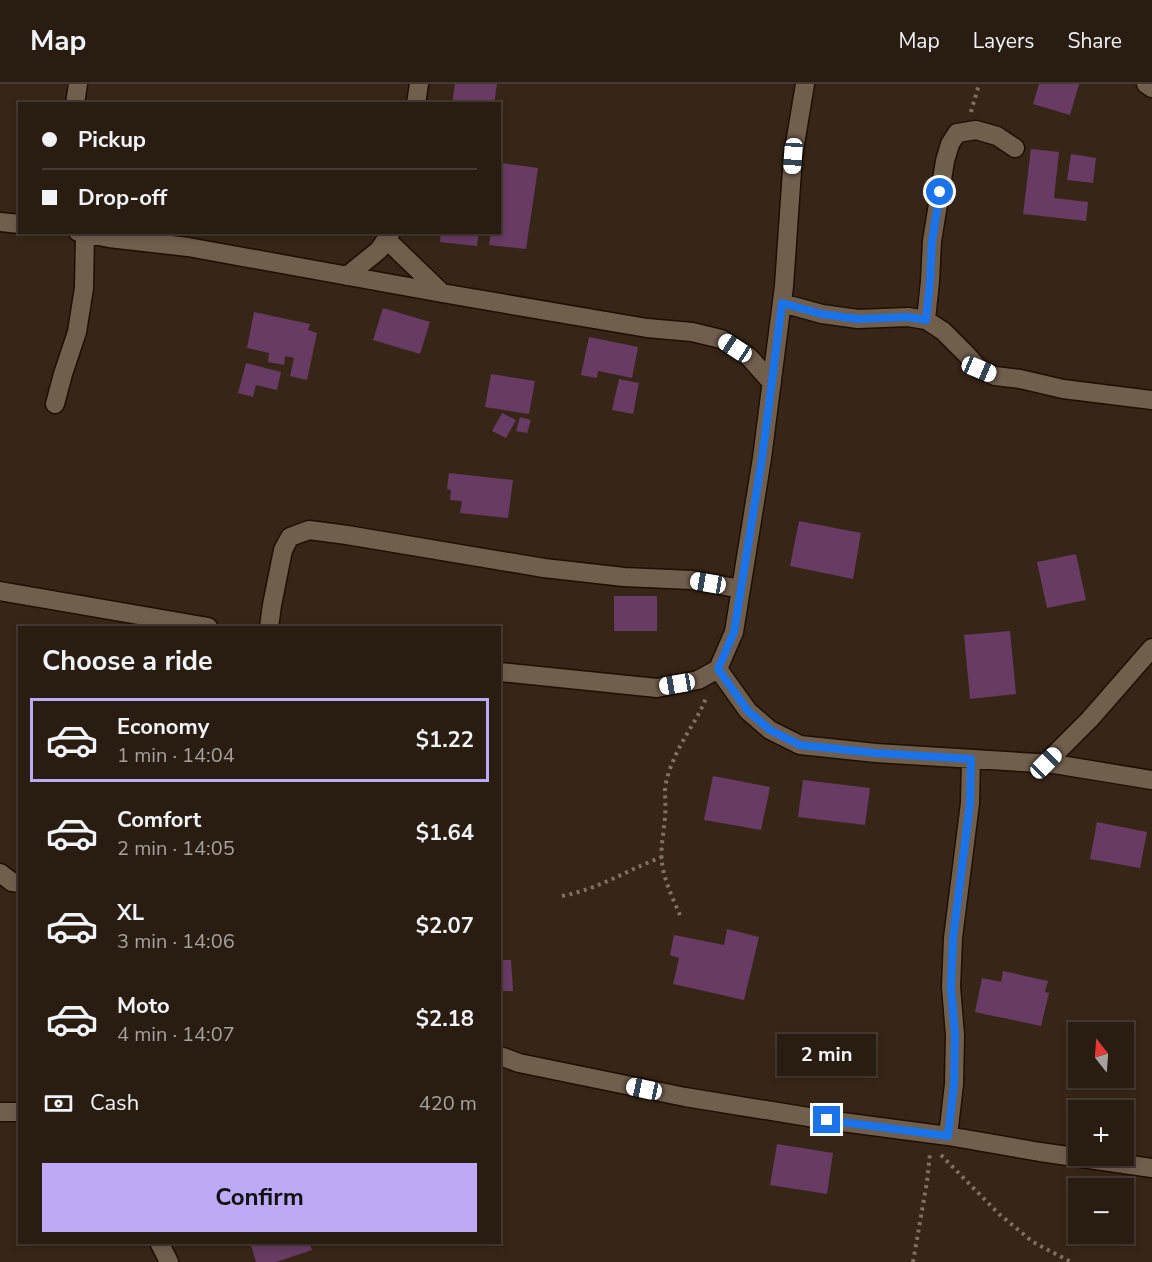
<!DOCTYPE html>
<html lang="en">
<head>
<meta charset="utf-8">
<style>
	:root { --surface:#291c11; --page:#31251a; --text:#f1f3f6; --muted:#a5a19f; --line:#453a31; --accent:#bda9f5 }
	body { margin:0; font-family:"Nunito Sans",sans-serif; background:var(--page); color:var(--text); height:100vh; display:flex; flex-direction:column; font-size:22px; white-space:nowrap }
	* { box-sizing:border-box; margin:0 }
	p { font-size:20px; color:var(--muted) }
	.icon { flex:none; width:33px; height:33px; fill:none; stroke:currentColor; stroke-width:2; stroke-linecap:round; stroke-linejoin:round }
	.map { position:relative; flex:1; overflow:hidden }
	.details { position:absolute; left:18px; top:542px; width:483px; height:618px; display:flex; flex-direction:column; background:var(--surface); border-radius:0px; box-shadow:0 3px 9px #0003,0 0 0 2px var(--line) }
	.details>* { flex:none }
	.guide { position:absolute; left:18px; top:18px; width:483px; height:132px; border-radius:0px; box-shadow:0 3px 9px #0003,0 0 0 2px var(--line); display:grid; align-content:center; height:132px; padding:0 24px; background:var(--surface) }
	.needle { width:39px; rotate:343deg }
	.fabs { position:absolute; left:1068px; top:938px; display:grid; gap:12px }
	.fabs a { display:grid; place-items:center; width:66px; height:66px; border-radius:0px; background:var(--surface); box-shadow:0 3px 9px #0003,0 0 0 2px var(--line); font-size:30px }
	.end { position:absolute; width:27px; height:27px; margin:-14px; border:8px solid #1a73e8; background:#fff; box-shadow:0 0 0 3px #fff }
	.from { border-radius:50% }
	.bubble { position:absolute; height:42px; border-radius:0px; background:var(--surface); box-shadow:0 3px 9px #0003,0 0 0 2px var(--line); font-size:20px; font-weight:700; line-height:42px; text-align:center }
	.car { position:absolute; width:18px; height:36px; margin:-18px -9px; border-radius:8px; box-shadow:0 0 4px 2px #0007; background:linear-gradient(#fff 24%,#345 0 40%,#fff 0 76%,#345 0 86%,#fff 0) }
	.guide b { display:flex; align-items:center; gap:21px; height:57px; font-size:22px }
	.guide b+b { border-top:2px solid var(--line) }
	.guide i { width:15px; height:15px; background:var(--text) }
	ul { padding:0; list-style:none }
	li { display:flex; align-items:center; gap:18px; height:84px; margin:0 12px 9px; padding:0 12px; border:3px solid transparent; border-radius:0px }
	li div { flex:1 }
	li b { display:block; font-size:22px }
	li em { font-style:normal; font-weight:700 }
	li.on { border-color:var(--accent) }
	li>.icon { width:54px; height:54px; stroke-width:1.5 }
	h2 { padding:0 24px; font-size:27px; line-height:72px }
	.pay { display:flex; align-items:center; gap:15px; height:66px; padding:0 24px; font-size:22px }
	.pay p { margin-inline-start:auto }
	.cta { display:flex; gap:12px; margin-top:auto; padding:12px 24px }
	.cta a { flex:1; height:69px; border-radius:0px; background:var(--accent); color:#111; font-size:24px; font-weight:700; line-height:69px; text-align:center }
	header { display:flex; align-items:center; gap:36px; box-sizing:border-box; height:84px; padding:0 30px; background:var(--surface); border-bottom:2px solid var(--line) }
	header strong { font-size:28px }
	nav { display:flex; gap:33px; margin-inline-start:auto; font-size:21px }
	.map>svg:first-child { display:block }
	.building { fill:#673b63 }
	.lines { fill:none; stroke-linecap:round; stroke-linejoin:round }
	.minor-casing { stroke:#1e0f02; stroke-width:21 }
	.path { stroke:#7f7164; stroke-width:4; stroke-dasharray:3 4.5; stroke-linecap:butt }
	.minor { stroke:#715f4e; stroke-width:18 }
	.route { stroke:#1a73e8; stroke-width:8 }
</style>
</head>
<body>
<header>
<strong>Map</strong>
<nav><a>Map</a><a>Layers</a><a>Share</a></nav>
</header>
<div class="map">
<svg width="1152" height="1178" viewBox="0 0 1152 1178">
	<rect width="100%" height="100%" fill="#372617"/>
	<path class="building" d="M455 0H497L494 20H452Z
		M1039 0H1079L1070 31 1033 20Z
		M1031 65 1059 68 1054 114 1088 118 1086 137 1023 130Z
		M1071 70 1096 74 1093 99 1067 96Z
		M501 79 538 84 526 165 489 161 491 148H500V89Z
		M441 148H479L477 162 440 158Z
		M383 224 430 238 420 270 373 256Z
		M254 228 310 240 308 246 317 249 307 296 290 292 294 274 285 272 284 281 268 278 269 269 247 264Z
		M589 253 638 263 632 294 598 287 597 294 581 291Z
		M246 279 281 288 277 306 256 301 253 313 238 309Z
		M491 290 535 297 529 330 485 323Z
		M619 295 639 299 633 330 612 326Z
		M502 329 516 336 506 354 492 347Z
		M520 333 531 336 527 349 516 347Z
		M449 389 513 396 508 434 460 429 462 417 450 416 451 406 447 405Z
		M799 437 861 449 853 495 790 482Z
		M1076 470 1086 516 1047 524 1037 478Z
		M614 512H657V547H614Z
		M1010 547 1016 610 970 615 964 551Z
		M713 692 770 703 761 746 704 736Z
		M803 696 870 704 865 741 798 733Z
		M1097 738 1147 748 1140 784 1090 775Z
		M727 845 759 853 744 916 673 900 679 874 670 871 674 851 724 861Z
		M500 876H511L513 907H500Z
		M1003 887 1048 897 1045 908 1049 909 1041 942 975 928 982 894 1001 898Z
		M777 1060 833 1069 827 1110 770 1101Z
		M250 1158H309L312 1166 276 1178H256Z"/>
	<g class="lines">
		<defs>
			<path id="minor" d="M1146 0 1152 4
				M75 20 78 0
				M416 20 419 0
				M0 138 20 140
				M78 148 109 154 188 163 442 209 647 244 692 248 721 255 749 273 772 299
				M386 155 442 209
				M347 192 379 166 391 148
				M782 219 822 230 858 235 908 233 926 236 943 247 966 270 979 285 995 292 1020 295 1063 305 1152 316
				M926 236 930 197 932 157 940 108 945 77 950 60 957 49 976 46 997 52 1015 64
				M55 320 63 290 77 248 84 204 85 150
				M0 507 208 543
				M269 543 272 521 283 466 290 453 309 446 347 451 544 484 624 493 692 496 741 505
				M718 585 748 627 770 646 800 661 876 669 1054 680 1152 696
				M500 588 657 604 698 596 718 585 734 548 762 374 784 202 793 72 805 0
				M1046 679 1090 635 1152 564
				M0 789 12 798 20 799
				M500 972 519 979 685 1013 827 1036 948 1052 1040 1068 1152 1084
				M0 1028H20
				M948 1052 954 1000 955 951 951 903 953 854 970 719 971 675
				M159 1158 169 1178"/>
		</defs>
		<use href="#minor" class="minor-casing"/>
		<path class="path" d="M971 28 979 0
			M562 812C599 805 627 786 662 773
			M680 831C673 815 664 796 662 779 660 764 664 748 665 733 666 724 665 715 665 706 666 695 670 684 674 675 683 653 698 635 706 614
			M941 1071 999 1130 1033 1158 1071 1178
			M913 1178 927 1098 930 1070"/>
		<use href="#minor" class="minor"/>
	</g>
	<g class="lines">
		<path class="route" d="M827 1036 948 1052 954 1000 955 951 951 903 953 854 970 719 971 675 876 669 800 661 770 646 748 627 718 585 734 548 762 374 782 219 822 230 858 235 908 233 926 236 930 197 932 157 940 108"/>
	</g>
</svg>
<div class="fabs">
<a><svg class="needle" viewBox="-14 -14 28 28"><path d="M0-13l5 13h-10z" fill="#e53935"/><path d="M0 13l5-13h-10z" fill="#a5a19f"/></svg></a>
<a>+</a>
<a>−</a>
</div>
<i class="end from" style="left:940px;top:108px"></i>
<i class="end" style="left:827px;top:1036px"></i>
<div class="bubble" style="left:777px;top:950px;width:99px">2 min</div>
<i class="car" style="left:793px;top:72px;rotate:184deg"></i>
<i class="car" style="left:735px;top:264px;rotate:303deg"></i>
<i class="car" style="left:979px;top:285px;rotate:113deg"></i>
<i class="car" style="left:708px;top:499px;rotate:280deg"></i>
<i class="car" style="left:677px;top:600px;rotate:260deg"></i>
<i class="car" style="left:1046px;top:679px;rotate:45deg"></i>
<i class="car" style="left:644px;top:1005px;rotate:282deg"></i>
<div class="guide">
<b><i class="from"></i>Pickup</b>
<b><i></i>Drop-off</b>
</div>
<section class="details">
<h2>Choose a ride</h2>
<ul>
<li class="on"><svg class="icon" aria-label="car" viewBox="0 0 24 24"><path d="M5 17H2v-5l4-1 3-4h7l3 4 3 1v5h-3M9 17h6M6 11h13"/><circle cx="7" cy="17" r="2"/><circle cx="17" cy="17" r="2"/></svg><div><b>Economy</b><p>1 min · 14:04</p></div><em>$1.22</em></li>
<li><svg class="icon" aria-label="car" viewBox="0 0 24 24"><path d="M5 17H2v-5l4-1 3-4h7l3 4 3 1v5h-3M9 17h6M6 11h13"/><circle cx="7" cy="17" r="2"/><circle cx="17" cy="17" r="2"/></svg><div><b>Comfort</b><p>2 min · 14:05</p></div><em>$1.64</em></li>
<li><svg class="icon" aria-label="car" viewBox="0 0 24 24"><path d="M5 17H2v-5l4-1 3-4h7l3 4 3 1v5h-3M9 17h6M6 11h13"/><circle cx="7" cy="17" r="2"/><circle cx="17" cy="17" r="2"/></svg><div><b>XL</b><p>3 min · 14:06</p></div><em>$2.07</em></li>
<li><svg class="icon" aria-label="car" viewBox="0 0 24 24"><path d="M5 17H2v-5l4-1 3-4h7l3 4 3 1v5h-3M9 17h6M6 11h13"/><circle cx="7" cy="17" r="2"/><circle cx="17" cy="17" r="2"/></svg><div><b>Moto</b><p>4 min · 14:07</p></div><em>$2.18</em></li>
</ul>
<div class="pay"><svg class="icon" aria-label="cash" viewBox="0 0 24 24"><path d="M3 7h18v10H3z"/><circle cx="12" cy="12" r="2"/></svg>Cash<p>420 m</p></div>
<div class="cta"><a>Confirm</a></div>
</section>
</div>
</body>
</html>
